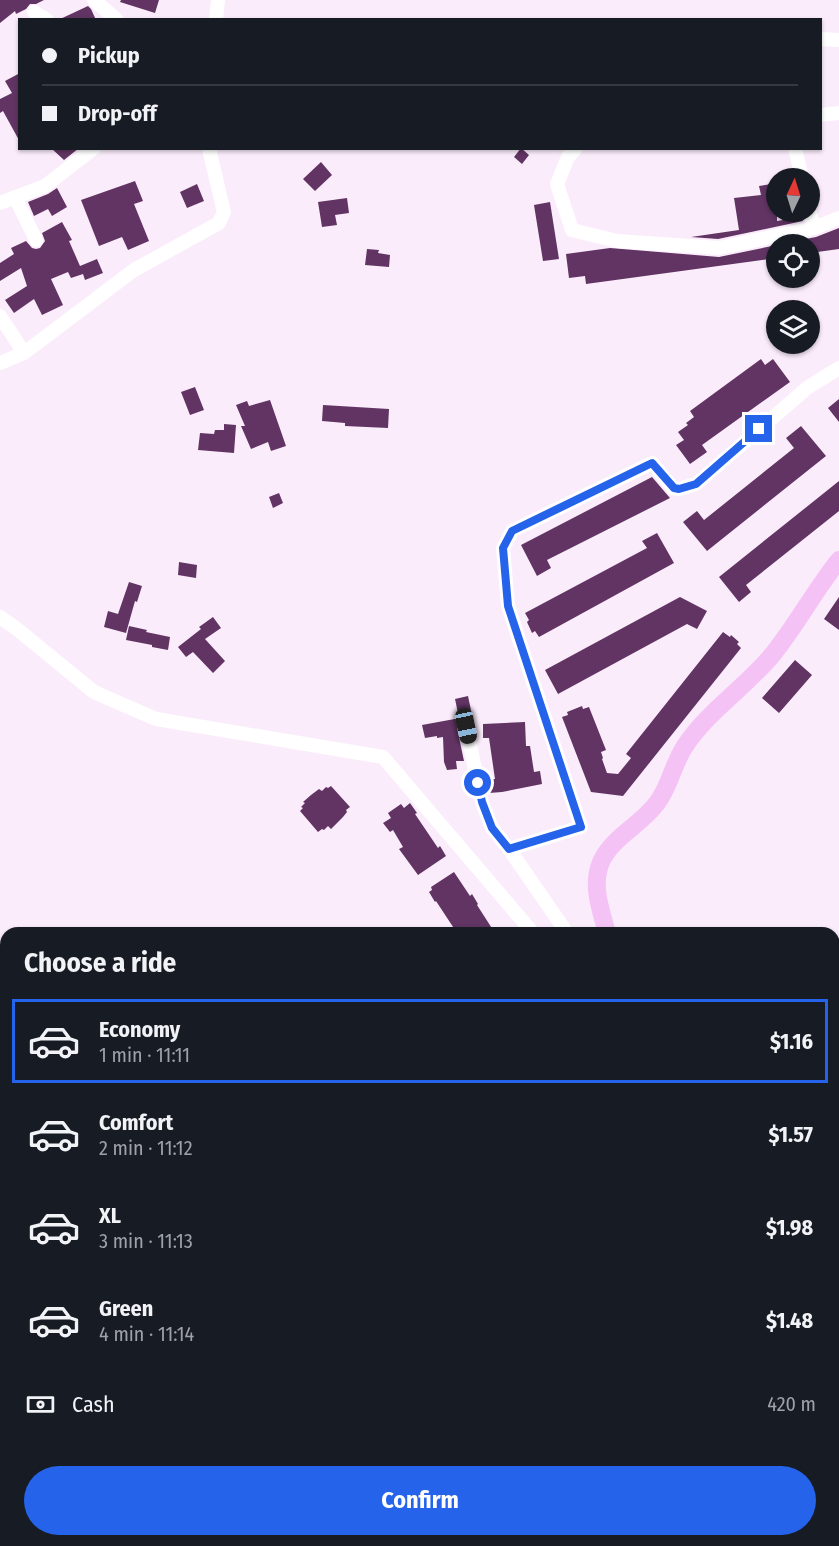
<!DOCTYPE html>
<html lang="en">
<head>
<meta charset="utf-8">
<style>
	:root { --surface:#171b24; --page:#20242c; --text:#f1f3f6; --muted:#9ea1a6; --line:#363941; --accent:#2563eb }
	body { margin:0; font-family:"Fira Sans Condensed",sans-serif; background:var(--page); color:var(--text); height:100vh; display:flex; flex-direction:column; font-size:22px; white-space:nowrap }
	* { box-sizing:border-box; margin:0 }
	p { font-size:20px; color:var(--muted) }
	.icon { flex:none; width:33px; height:33px; fill:none; stroke:currentColor; stroke-width:2; stroke-linecap:round; stroke-linejoin:round }
	.map { position:relative; flex:1; overflow:hidden }
	.drawer { position:absolute; left:0px; top:927px; width:840px; height:620px; display:flex; flex-direction:column; background:var(--surface); border-radius:18px 18px 0 0; box-shadow:0 2px 4px #0004 }
	.drawer>* { flex:none }
	.hud { position:absolute; left:18px; top:18px; width:804px; height:132px; border-radius:0px; box-shadow:0 2px 4px #0004; display:grid; align-content:center; height:132px; padding:0 24px; background:var(--surface) }
	.needle { width:39px; rotate:4deg }
	.tools { position:absolute; left:766px; top:168px; display:grid; gap:12px }
	.tools a { display:grid; place-items:center; width:54px; height:54px; border-radius:50%; background:var(--surface); box-shadow:0 2px 4px #0004; font-size:30px }
	.end { position:absolute; width:27px; height:27px; margin:-14px; border:8px solid #2563eb; background:#fff; box-shadow:0 0 0 3px #fff }
	.from { border-radius:50% }
	.car { position:absolute; width:18px; height:36px; margin:-18px -9px; border-radius:8px; box-shadow:0 0 4px 2px #0007; background:linear-gradient(#222 24%,#8ab4d8 0 40%,#222 0 76%,#8ab4d8 0 86%,#222 0) }
	.hud b { display:flex; align-items:center; gap:21px; height:57px; font-size:22px }
	.hud b+b { border-top:2px solid var(--line) }
	.hud i { width:15px; height:15px; background:var(--text) }
	ul { padding:0; list-style:none }
	li { display:flex; align-items:center; gap:18px; height:84px; margin:0 12px 9px; padding:0 12px; border:3px solid transparent; border-radius:0px }
	li div { flex:1 }
	li b { display:block; font-size:22px }
	li em { font-style:normal; font-weight:700 }
	li.on { border-color:var(--accent) }
	li>.icon { width:54px; height:54px; stroke-width:1.5 }
	h2 { padding:0 24px; font-size:27px; line-height:72px }
	.pay { display:flex; align-items:center; gap:15px; height:66px; padding:0 24px; font-size:22px }
	.pay p { margin-inline-start:auto }
	.cta { display:flex; gap:12px; margin-top:auto; padding:12px 24px }
	.cta a { flex:1; height:69px; border-radius:36px; background:var(--accent); color:#fff; font-size:24px; font-weight:700; line-height:69px; text-align:center }
	.map>svg:first-child { display:block }
	.building { fill:#613463 }
	.lines { fill:none; stroke-linecap:round; stroke-linejoin:round }
	.minor { stroke:#fff; stroke-width:14 }
	.major { stroke:#f5c2f6; stroke-width:18 }
	.route { stroke:#2563eb; stroke-width:8 }
</style>
</head>
<body>
<div class="map">
<svg width="839" height="1546" viewBox="0 0 839 1546">
	<rect width="100%" height="100%" fill="#fbecfb"/>
	<path class="building" d="M0 0H44L36 4H30L26 9 16 14 15 11 0 23Z
		M121 0H159L155 13 120 2Z
		M88 6 91 9 96 20H58Z
		M20 73V142L3 111 0 113V99L12 93 5 81Z
		M51 148H79L64 160Z
		M521 148 529 155 522 164 514 157Z
		M321 162 332 175 315 191 303 179Z
		M135 181 143 201 134 204 149 241 128 250 122 237 99 246 81 200Z
		M777 183V221L802 217 803 221 718 239 691 237 739 230 734 198 761 195 759 186Z
		M197 184 204 201 187 208 180 192Z
		M57 188 67 207 52 216 48 209 34 216 28 202 48 194Z
		M347 198 349 213 335 215 337 225 322 227 318 202Z
		M550 202 559 259 543 261 534 205Z
		M62 222 72 240 69 241 80 266 97 259 103 273 85 280 83 274 71 278 68 272 51 279 63 305 42 315 34 299 14 313 5 300 27 286 21 268 0 281V263L14 254 11 248 26 241 32 248 36 249 40 248 45 241 42 233Z
		M839 228V249L810 253V244H779L816 237Z
		M777 245V258L586 284 585 276 569 278 566 254 610 248 719 257Z
		M367 249 379 250 378 253 390 255 389 267 365 265Z
		M761 359 765 365 773 359 790 382 702 445 707 452 690 464 676 445 684 440 678 432 688 425 686 423 694 417 690 411Z
		M195 387 204 410 190 415 181 392Z
		M839 399V422L828 408Z
		M270 400 286 446 271 451 268 442 251 449 241 426H245L236 405 247 401 249 406Z
		M323 405 389 409 388 428 345 426V423L322 421Z
		M224 424 236 425 234 453 198 450 200 433 214 434 215 430H224Z
		M801 426 826 456 707 551 683 522 697 511 704 520 794 448 786 438Z
		M652 477 670 498 547 560 551 568 537 576 521 545Z
		M839 481V511L746 585 751 592 739 602 719 577Z
		M279 493 283 503 273 508 269 497Z
		M657 533 674 563 539 637 535 631 532 633 527 622 529 620 525 613 647 548 642 541Z
		M179 562 197 565 196 578 178 575Z
		M129 582 142 586 137 602 135 601 126 633 104 627 108 611 118 614Z
		M680 597 707 611 697 629 687 624 558 694 545 670Z
		M839 597V630L824 619Z
		M213 617 221 628 205 639 225 661 213 673 193 652 186 657 178 647 201 629 199 627Z
		M129 626 147 630 146 632 170 637 168 650 152 647V645L126 640Z
		M723 632 730 637 731 635 739 642 737 644 741 648 623 796 591 792 562 717 568 715 567 712 582 706 583 709 589 707 606 750 601 752 603 758 602 759 607 773 618 774 631 758 626 754Z
		M795 660 812 675 779 713 762 698Z
		M468 696 472 715 459 718 455 699Z
		M460 718 457 728 464 761H456L457 769 447 770 444 762 443 737 437 738V736L425 738 422 725Z
		M525 722 526 746H530L534 772 540 771 542 784 502 792 489 793 488 779H495L489 738H483V724Z
		M331 786 350 807 346 810 347 812 343 817 331 829 328 826 324 830 322 829 318 832 300 811 303 808 301 807 305 803 303 802 311 795 319 789 322 791 326 787 328 788Z
		M410 803 417 813 415 814 438 848 440 846 446 856 418 875 399 849 403 847 393 830 390 832 383 823 391 818 388 813 401 804 404 808Z
		M454 872 470 896 472 894 478 904 477 905 495 933H457L436 901 435 902 429 892 432 890 431 887Z"/>
	<g class="lines">
		<path class="minor" d="M94 0 117 20
			M34 12 47 20
			M216 20 218 0
			M820 39 839 40
			M820 115 839 113
			M576 148 568 157 557 184 572 230 617 241 719 248 814 228 839 218
			M795 148 802 178
			M15 197 36 240
			M0 203 45 186 94 148
			M810 212 814 228
			M0 316 24 353
			M0 363 24 353 134 270 219 223 224 212 210 153 211 148
			M0 617 17 629 94 692 156 719 383 757 533 933
			M466 726 482 802 492 828 509 849
			M567 933 509 849 581 827 508 606 503 548 512 531 652 463 673 488 679 489 696 484 807 388 839 368
			M834 1002 839 999
			M0 1354 6 1352
			M0 1543 11 1540"/>
		<path class="major" d="M607 933C601 910 591 886 601 862 612 837 641 825 657 803 670 786 673 764 685 746 708 711 747 686 773 654 797 624 815 590 839 560
			M834 1013 839 1014"/>
	</g>
	<g class="lines">
		<path class="route" d="M478 783 482 802 492 828 509 849 581 827 508 606 503 548 512 531 652 463 674 488 679 489 696 484 759 429"/>
	</g>
</svg>
<div class="tools">
<a><svg class="needle" viewBox="-14 -14 28 28"><path d="M0-13l5 13h-10z" fill="#e53935"/><path d="M0 13l5-13h-10z" fill="#9ea1a6"/></svg></a>
<a><svg class="icon" aria-label="locate" viewBox="0 0 24 24"><circle cx="12" cy="12" r="6"/><path d="M12 2v4M12 18v4M2 12h4M18 12h4"/></svg></a>
<a><svg class="icon" aria-label="layers" viewBox="0 0 24 24"><path d="M12 4l9 5-9 5-9-5zM3 14l9 5 9-5"/></svg></a>
</div>
<i class="end from" style="left:478px;top:783px"></i>
<i class="end" style="left:759px;top:429px"></i>
<i class="car" style="left:466px;top:726px;rotate:168deg"></i>
<div class="hud">
<b><i class="from"></i>Pickup</b>
<b><i></i>Drop-off</b>
</div>
<section class="drawer">
<h2>Choose a ride</h2>
<ul>
<li class="on"><svg class="icon" aria-label="car" viewBox="0 0 24 24"><path d="M5 17H2v-5l4-1 3-4h7l3 4 3 1v5h-3M9 17h6M6 11h13"/><circle cx="7" cy="17" r="2"/><circle cx="17" cy="17" r="2"/></svg><div><b>Economy</b><p>1 min · 11:11</p></div><em>$1.16</em></li>
<li><svg class="icon" aria-label="car" viewBox="0 0 24 24"><path d="M5 17H2v-5l4-1 3-4h7l3 4 3 1v5h-3M9 17h6M6 11h13"/><circle cx="7" cy="17" r="2"/><circle cx="17" cy="17" r="2"/></svg><div><b>Comfort</b><p>2 min · 11:12</p></div><em>$1.57</em></li>
<li><svg class="icon" aria-label="car" viewBox="0 0 24 24"><path d="M5 17H2v-5l4-1 3-4h7l3 4 3 1v5h-3M9 17h6M6 11h13"/><circle cx="7" cy="17" r="2"/><circle cx="17" cy="17" r="2"/></svg><div><b>XL</b><p>3 min · 11:13</p></div><em>$1.98</em></li>
<li><svg class="icon" aria-label="car" viewBox="0 0 24 24"><path d="M5 17H2v-5l4-1 3-4h7l3 4 3 1v5h-3M9 17h6M6 11h13"/><circle cx="7" cy="17" r="2"/><circle cx="17" cy="17" r="2"/></svg><div><b>Green</b><p>4 min · 11:14</p></div><em>$1.48</em></li>
</ul>
<div class="pay"><svg class="icon" aria-label="cash" viewBox="0 0 24 24"><path d="M3 7h18v10H3z"/><circle cx="12" cy="12" r="2"/></svg>Cash<p>420 m</p></div>
<div class="cta"><a>Confirm</a></div>
</section>
</div>
</body>
</html>
